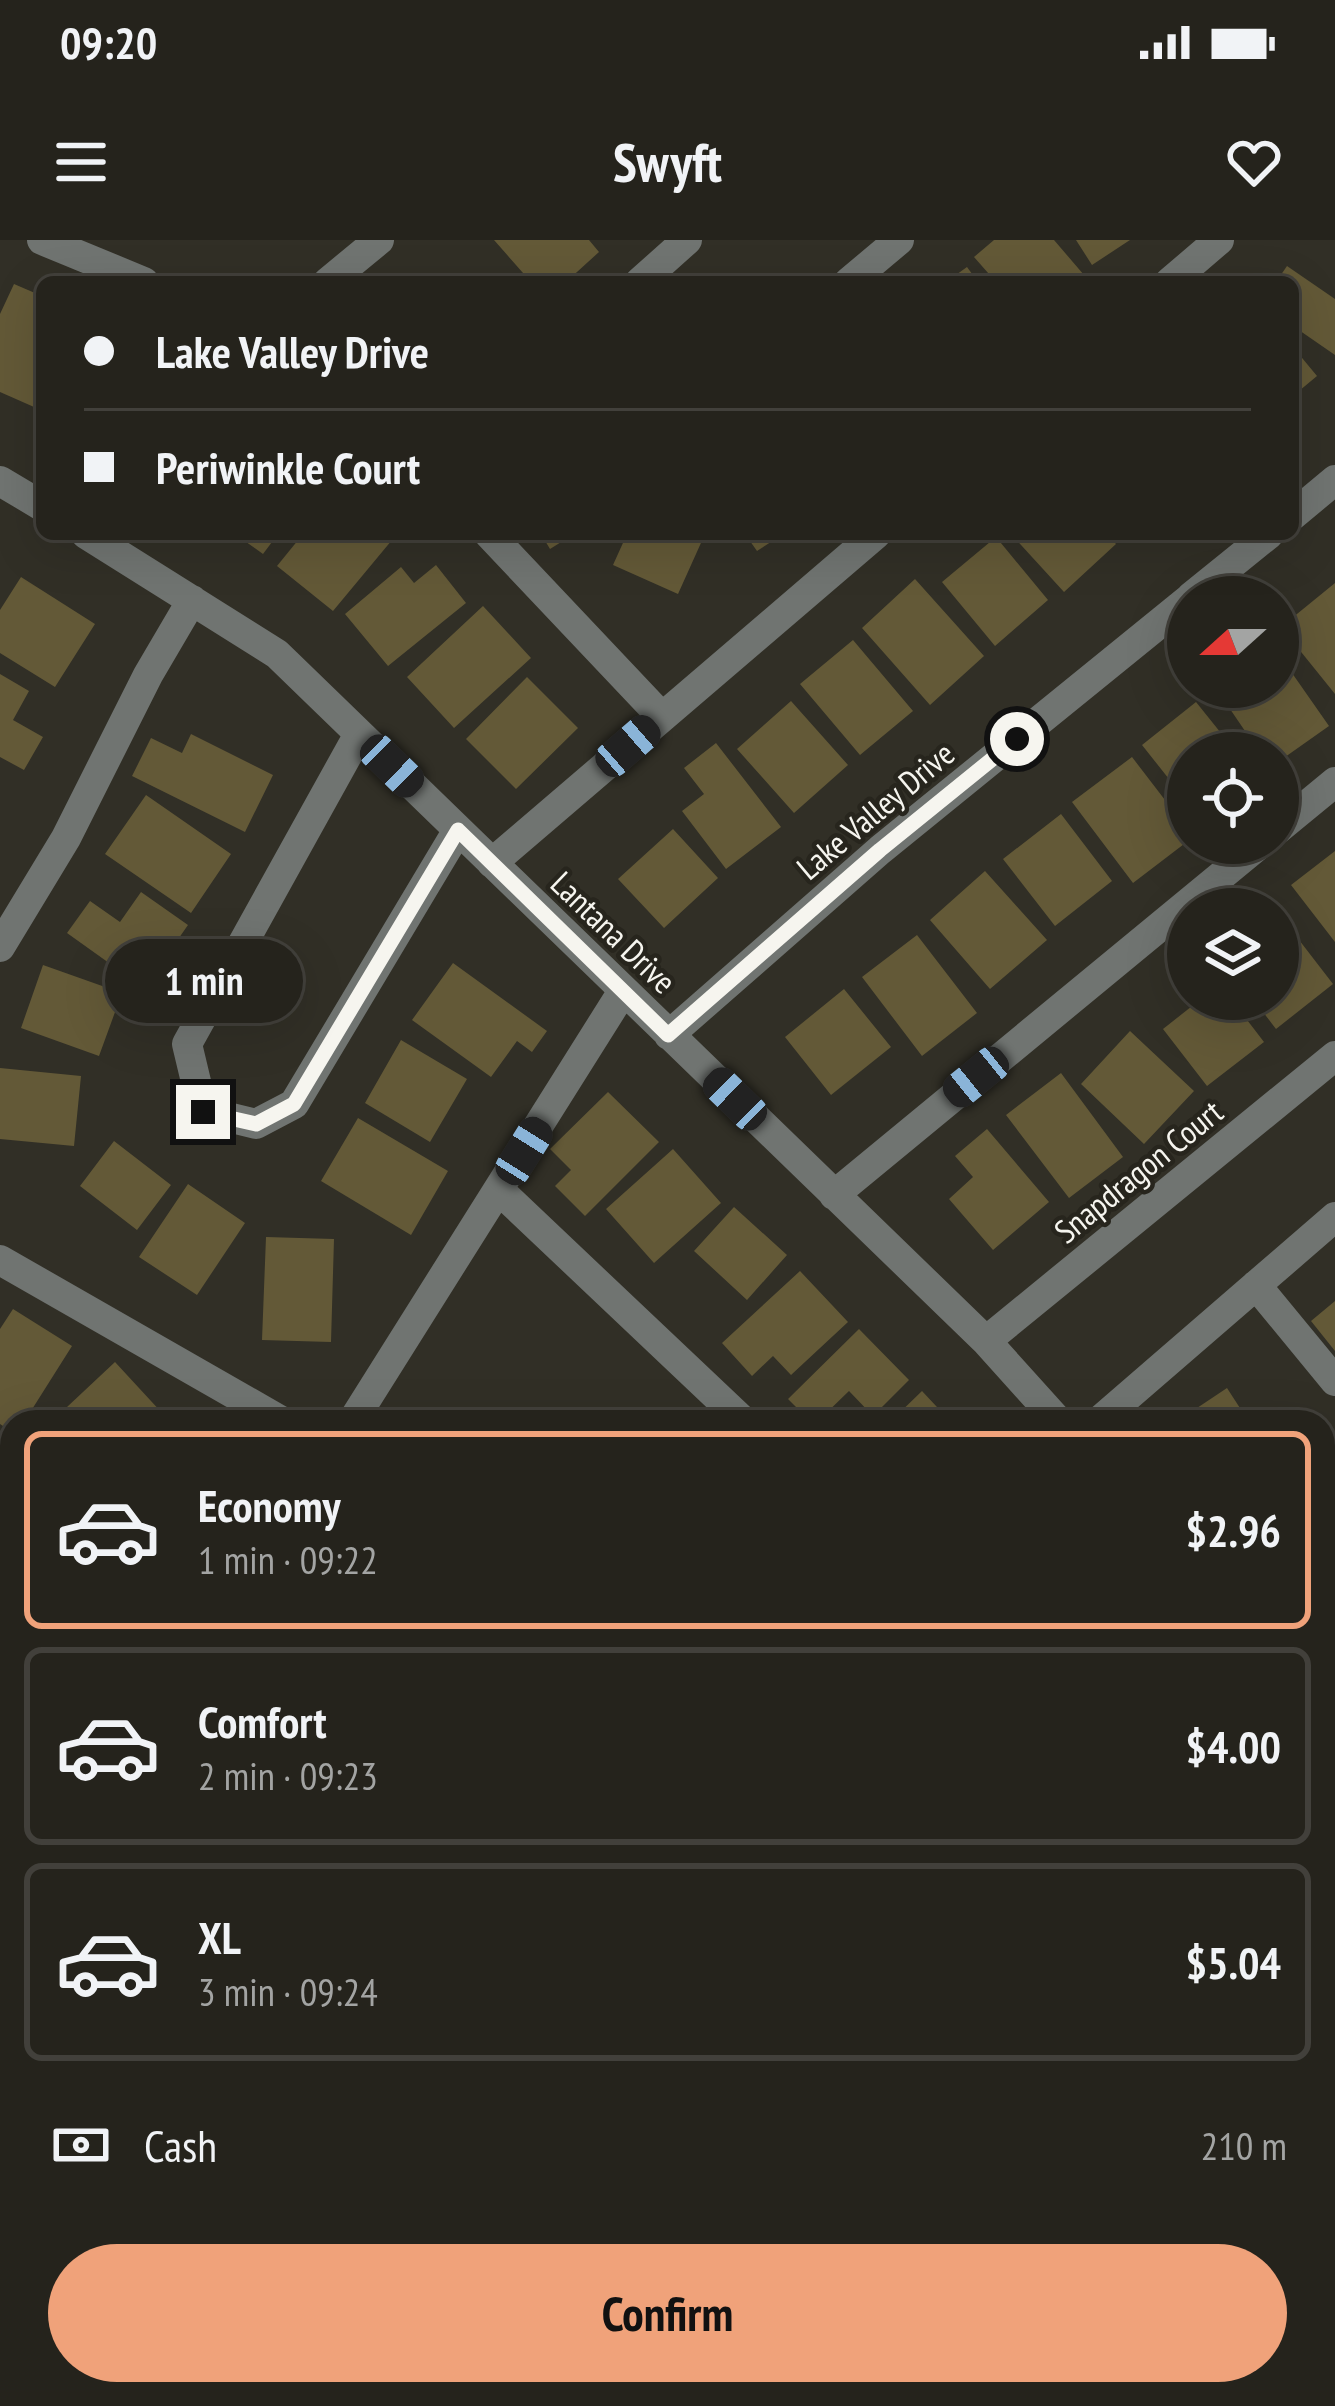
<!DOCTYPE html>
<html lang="en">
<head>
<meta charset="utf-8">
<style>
	:root { --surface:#25231c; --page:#2d2b25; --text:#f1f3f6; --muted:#a3a4a3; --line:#42403b; --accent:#f0a27a }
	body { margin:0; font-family:"PT Sans Narrow",sans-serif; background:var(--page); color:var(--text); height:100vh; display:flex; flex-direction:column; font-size:45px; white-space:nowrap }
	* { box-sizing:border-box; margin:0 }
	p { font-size:39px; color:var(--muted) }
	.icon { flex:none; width:66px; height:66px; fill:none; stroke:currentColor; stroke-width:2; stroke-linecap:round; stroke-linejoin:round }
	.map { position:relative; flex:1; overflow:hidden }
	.sheet { position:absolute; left:0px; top:1170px; width:1335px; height:996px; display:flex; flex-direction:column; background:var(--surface); border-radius:36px 36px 0 0; box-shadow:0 12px 48px #0002,0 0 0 3px var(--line) }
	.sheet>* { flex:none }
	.banner { position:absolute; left:36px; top:36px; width:1263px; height:264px; border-radius:18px; box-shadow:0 12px 48px #0002,0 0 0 3px var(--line); display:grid; align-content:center; height:264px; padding:0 48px; background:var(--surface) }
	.needle { width:78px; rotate:249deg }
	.tools { position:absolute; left:1167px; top:336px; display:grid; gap:24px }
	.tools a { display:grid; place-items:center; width:132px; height:132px; border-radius:50%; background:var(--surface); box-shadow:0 12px 48px #0002,0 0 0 3px var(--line); font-size:60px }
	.end { position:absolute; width:54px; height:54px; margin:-27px; border:15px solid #f6f5ef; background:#111; box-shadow:0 0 0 6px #111 }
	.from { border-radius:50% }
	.bubble { position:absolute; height:84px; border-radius:42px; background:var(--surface); box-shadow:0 12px 48px #0002,0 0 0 3px var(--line); font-size:39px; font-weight:700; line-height:84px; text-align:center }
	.car { position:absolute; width:36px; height:72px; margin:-36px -18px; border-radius:15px; box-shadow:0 0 9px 3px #0007; background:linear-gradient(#222 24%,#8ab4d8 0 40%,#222 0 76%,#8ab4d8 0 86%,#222 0) }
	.banner b { display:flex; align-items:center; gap:42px; height:114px; font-size:45px }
	.banner b+b { border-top:3px solid var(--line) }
	.banner i { width:30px; height:30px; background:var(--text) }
	ul { padding:21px 0 0; list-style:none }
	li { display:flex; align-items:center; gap:36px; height:198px; margin:0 24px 18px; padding:0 24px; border:6px solid var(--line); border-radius:18px }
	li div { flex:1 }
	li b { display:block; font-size:45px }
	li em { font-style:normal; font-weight:700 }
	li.on { border-color:var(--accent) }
	li>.icon { width:108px; height:108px; stroke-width:1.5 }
	.pay { display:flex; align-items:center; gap:30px; height:132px; padding:0 48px; font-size:45px }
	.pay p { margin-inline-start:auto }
	.button { display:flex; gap:24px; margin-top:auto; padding:24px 48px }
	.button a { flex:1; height:138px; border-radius:72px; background:var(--accent); color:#111; font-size:48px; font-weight:700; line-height:138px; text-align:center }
	.status { display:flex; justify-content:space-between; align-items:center; height:84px; padding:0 60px; background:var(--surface); direction:ltr }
	.status svg { height:33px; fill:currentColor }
	header { display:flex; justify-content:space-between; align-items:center; height:156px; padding:0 48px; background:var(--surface); font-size:54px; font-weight:700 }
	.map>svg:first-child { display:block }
	.building { fill:#635937 }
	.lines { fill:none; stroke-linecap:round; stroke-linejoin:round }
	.minor { stroke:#707471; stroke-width:30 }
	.major { stroke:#b1b9b4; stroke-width:30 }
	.route { stroke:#f6f5ef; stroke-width:15 }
	.labels { text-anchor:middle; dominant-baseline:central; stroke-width:9; stroke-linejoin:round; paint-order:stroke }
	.street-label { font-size:33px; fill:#f6f5ef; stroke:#27251d }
</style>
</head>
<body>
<div class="status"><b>09:20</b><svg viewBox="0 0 49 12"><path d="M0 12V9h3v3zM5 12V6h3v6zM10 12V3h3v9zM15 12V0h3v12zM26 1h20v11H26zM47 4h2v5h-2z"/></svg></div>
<header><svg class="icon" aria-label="menu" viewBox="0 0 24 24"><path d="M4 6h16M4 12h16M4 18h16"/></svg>Swyft<svg class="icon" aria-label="heart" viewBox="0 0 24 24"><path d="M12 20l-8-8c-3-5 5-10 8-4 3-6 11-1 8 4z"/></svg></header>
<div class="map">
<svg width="1335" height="2166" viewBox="0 0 1335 2166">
	<rect width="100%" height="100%" fill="#312f26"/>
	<path class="building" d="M494 0H589L599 12 566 42H531Z
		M994 0H1054L1090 42H996L974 17Z
		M1076 0H1130L1092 25Z
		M1287 26 1335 59V115L1293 86V42H1276Z
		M967 27 978 42H946Z
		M14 44 42 56V70L36 84 42 86V149L34 167 0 152V74Z
		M1293 107 1317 136 1293 156Z
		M235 294H278L263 314Z
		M303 294H397L333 371 277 326Z
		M541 294H574L550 309Z
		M627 294H705L678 354 613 325Z
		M745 294H783L757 311Z
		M1011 294H1107L1116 304 1064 352Z
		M996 297 1048 360 995 406 942 342Z
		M436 325 466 363 388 426 345 374 401 327 414 343Z
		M21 337 95 384 55 447 0 413V370Z
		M915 339 984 416 930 465 862 388Z
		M1335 343V454L1281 387Z
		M483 366 531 418 454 488 407 437Z
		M853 400 913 471 860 515 800 444Z
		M1278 413 1329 486 1278 522V513H1260L1215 447H1278Z
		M0 434 29 451 13 480 43 497 24 530 0 517Z
		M527 437 578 488 516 549 466 499Z
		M791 461 848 525 794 573 737 509Z
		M1196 462 1237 513H1188V563L1142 505Z
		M191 494 273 535 245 592 132 536 151 498 182 513Z
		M716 503 781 587 726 629 682 571 704 554 684 528Z
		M1132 517 1188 590V601L1133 643 1072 562Z
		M146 555 231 614 191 673 105 614Z
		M1061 574 1112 641 1055 686 1003 619Z
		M673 589 718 638 664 688 618 639Z
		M1335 611V702L1291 645Z
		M985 631 1047 700 990 749 930 680Z
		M141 652 188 685 144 748 67 693 90 661 120 682Z
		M1286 683 1333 744 1276 789 1253 759H1278V690Z
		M917 695 977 773 922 816 862 737Z
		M453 723 547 791 532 812 517 801 491 837 412 780Z
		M43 725 122 753 99 816 21 788Z
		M844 749 891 807 831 855 785 797Z
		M1201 759H1231L1264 802 1207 846 1163 789Z
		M1130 791 1194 851 1144 904 1081 844Z
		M401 800 467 839 430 902 365 863Z
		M0 828 81 836 74 906 0 899Z
		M1061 833 1123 917 1069 958 1006 875Z
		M608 852 659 902 585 976 555 946 571 930 550 909Z
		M358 878 448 931 411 995 321 941Z
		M987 889 1049 962 993 1010 949 959 973 937 955 916Z
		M114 901 171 945 137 990 80 946Z
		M673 909 721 963 654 1023 606 969Z
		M188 944 245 983 197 1055 139 1017Z
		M734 967 787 1015 747 1060 694 1011Z
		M266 997 334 999 331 1102 262 1100Z
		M800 1031 848 1082 791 1135 773 1116 752 1136 722 1103Z
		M1335 1061V1111L1311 1081Z
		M13 1069 72 1106 24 1182H12V1192L0 1184V1089Z
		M859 1089 909 1140 873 1176 849 1151 817 1182H811L788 1159Z
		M115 1122 163 1174 154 1182H51Z
		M1227 1148 1249 1182H1176Z
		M922 1151 951 1182H890Z
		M1323 1387 1335 1392 1328 1413 1335 1416V1468L1323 1463Z
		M12 1459V1527L0 1521V1482Z
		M0 1538 12 1545V1618L6 1628 0 1624Z
		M155 2154H255V2166H155Z
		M421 2154H453L441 2166H433Z
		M782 2154H865L863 2166H832Z"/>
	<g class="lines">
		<path class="minor" d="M42 0 144 42
			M328 42 379 0
			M640 42 687 0
			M849 42 899 0
			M1170 42 1219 0
			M0 241 42 266
			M1293 275 1335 240
			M86 294 277 414 986 1101 1059 1182
			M489 294 662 477
			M1191 357 1269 294
			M359 494 187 804 203 871 256 884 294 864 458 590
			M1278 589 1335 542
			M492 623 876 294
			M0 707 66 598 148 435 192 360
			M669 795 880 610 1188 360
			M500 951 744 1182
			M834 955 1261 603
			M0 1020 283 1182
			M1256 1045 1335 1141
			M986 1101 1335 816
			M352 1182 623 751
			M1098 1182 1335 977
			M0 1281 12 1302
			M0 1359 12 1330
			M1323 1606 1335 1588
			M0 1689 12 1694
			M0 1957 12 1874
			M1323 2077 1335 2057
			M0 2098 12 2113
			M315 2166 318 2154
			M538 2166 539 2154
			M662 2166 665 2154
			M1017 2166 1023 2154
			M1275 2166 1281 2154"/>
		<path class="major" d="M1323 1720 1335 1700
			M1323 1926 1335 1905
			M1083 2166 1089 2154
			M1194 2166 1200 2154"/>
	</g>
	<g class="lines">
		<path class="route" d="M203 872 256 884 294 864 458 590 668 795 880 610 1017 499"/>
	</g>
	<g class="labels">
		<g class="street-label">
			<text transform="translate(875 570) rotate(-40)">Lake Valley Drive</text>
			<text transform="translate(614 692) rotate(44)">Lantana Drive</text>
			<text transform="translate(1138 931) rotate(-39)">Snapdragon Court</text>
		</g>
	</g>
</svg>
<div class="tools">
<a><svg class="needle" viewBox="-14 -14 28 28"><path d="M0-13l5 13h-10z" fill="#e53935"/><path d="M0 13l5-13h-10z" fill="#a3a4a3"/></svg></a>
<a><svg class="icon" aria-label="locate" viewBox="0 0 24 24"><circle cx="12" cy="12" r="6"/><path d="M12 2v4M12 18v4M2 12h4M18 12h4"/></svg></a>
<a><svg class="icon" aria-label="layers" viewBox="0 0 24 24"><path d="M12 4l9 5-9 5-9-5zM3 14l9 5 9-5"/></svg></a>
</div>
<i class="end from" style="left:1017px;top:499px"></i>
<i class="end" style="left:203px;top:872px"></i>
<div class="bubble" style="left:105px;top:699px;width:198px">1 min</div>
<i class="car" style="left:628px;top:506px;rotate:49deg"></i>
<i class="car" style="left:392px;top:526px;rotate:134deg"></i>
<i class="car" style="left:976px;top:837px;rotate:231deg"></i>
<i class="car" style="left:735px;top:859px;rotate:314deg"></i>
<i class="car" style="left:524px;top:911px;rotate:32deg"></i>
<div class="banner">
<b><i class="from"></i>Lake Valley Drive</b>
<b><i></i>Periwinkle Court</b>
</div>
<section class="sheet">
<ul>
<li class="on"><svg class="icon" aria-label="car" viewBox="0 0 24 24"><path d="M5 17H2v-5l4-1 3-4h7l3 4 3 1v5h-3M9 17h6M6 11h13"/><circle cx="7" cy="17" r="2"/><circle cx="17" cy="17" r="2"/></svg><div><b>Economy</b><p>1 min · 09:22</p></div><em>$2.96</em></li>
<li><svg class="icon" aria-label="car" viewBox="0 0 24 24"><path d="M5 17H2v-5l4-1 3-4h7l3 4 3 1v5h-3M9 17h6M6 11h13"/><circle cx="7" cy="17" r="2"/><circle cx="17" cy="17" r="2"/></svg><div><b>Comfort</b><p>2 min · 09:23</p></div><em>$4.00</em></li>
<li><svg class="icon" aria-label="car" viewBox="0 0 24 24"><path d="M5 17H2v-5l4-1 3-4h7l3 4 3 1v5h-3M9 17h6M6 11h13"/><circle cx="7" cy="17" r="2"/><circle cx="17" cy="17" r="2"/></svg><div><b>XL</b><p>3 min · 09:24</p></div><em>$5.04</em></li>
</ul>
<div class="pay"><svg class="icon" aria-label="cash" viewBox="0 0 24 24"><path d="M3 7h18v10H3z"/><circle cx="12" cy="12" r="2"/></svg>Cash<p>210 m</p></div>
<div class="button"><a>Confirm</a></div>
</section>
</div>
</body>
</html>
